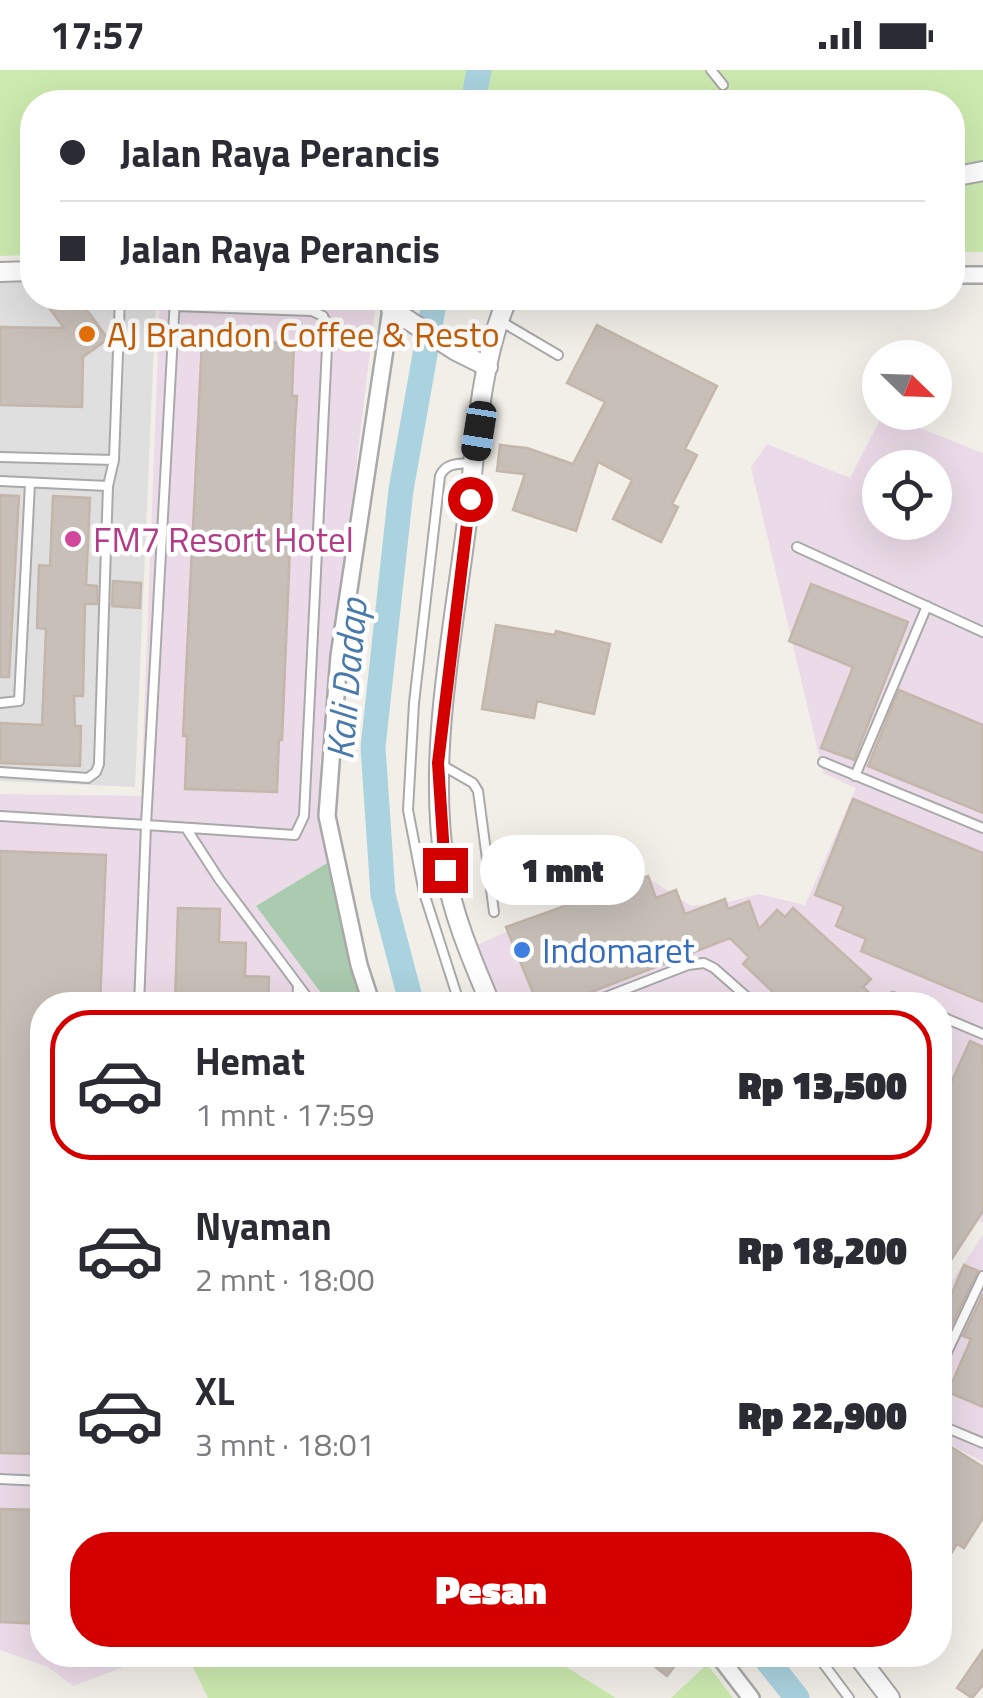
<!DOCTYPE html>
<html lang="id">
<head>
<meta charset="utf-8">
<style>
	:root { --surface:#fff; --page:#f7f7f7; --text:#2b2b33; --muted:#7c7c81; --line:#e1e1e2; --accent:#d40000 }
	body { margin:0; font-family:"Titillium Web",sans-serif; background:var(--page); color:var(--text); height:100vh; display:flex; flex-direction:column; font-size:38px; white-space:nowrap }
	* { box-sizing:border-box; margin:0 }
	p { font-size:32px; color:var(--muted) }
	.icon { flex:none; width:55px; height:55px; fill:none; stroke:currentColor; stroke-width:2; stroke-linecap:round; stroke-linejoin:round }
	.map { position:relative; flex:1; overflow:hidden }
	.sheet { position:absolute; left:30px; top:922px; width:922px; height:675px; display:flex; flex-direction:column; background:var(--surface); border-radius:40px; box-shadow:0 10px 40px #0002 }
	.sheet>* { flex:none }
	.guide { position:absolute; left:20px; top:20px; width:945px; height:220px; border-radius:40px; box-shadow:0 10px 40px #0002; display:grid; align-content:center; height:220px; padding:0 40px; background:var(--surface) }
	.needle { width:65px; rotate:113deg }
	.buttons { position:absolute; left:862px; top:270px; display:grid; gap:20px }
	.buttons a { display:grid; place-items:center; width:90px; height:90px; border-radius:50%; background:var(--surface); box-shadow:0 10px 40px #0002; font-size:50px }
	.end { position:absolute; width:45px; height:45px; margin:-22px; border:12px solid #d40000; background:#fff; box-shadow:0 0 0 5px #fff }
	.from { border-radius:50% }
	.bubble { position:absolute; height:70px; border-radius:35px; background:var(--surface); box-shadow:0 10px 40px #0002; font-size:32px; font-weight:800; line-height:70px; text-align:center }
	.car { position:absolute; width:30px; height:60px; margin:-30px -15px; border-radius:12px; box-shadow:0 0 8px 2px #0007; background:linear-gradient(#222 24%,#8ab4d8 0 40%,#222 0 76%,#8ab4d8 0 86%,#222 0) }
	.guide b { display:flex; align-items:center; gap:35px; height:95px; font-size:38px }
	.guide b+b { border-top:2px solid var(--line) }
	.guide i { width:25px; height:25px; background:var(--text) }
	ul { padding:18px 0 0; list-style:none }
	li { display:flex; align-items:center; gap:30px; height:150px; margin:0 20px 15px; padding:0 20px; border:5px solid transparent; border-radius:40px }
	li div { flex:1 }
	li b { display:block; font-size:38px }
	li em { font-style:normal; font-weight:800 }
	li.active { border-color:var(--accent) }
	li>.icon { width:90px; height:90px; stroke-width:1.5 }
	.button { display:flex; gap:20px; margin-top:auto; padding:20px 40px }
	.button a { flex:1; height:115px; border-radius:40px; background:var(--accent); color:#fff; font-size:40px; font-weight:800; line-height:115px; text-align:center }
	.status { display:flex; justify-content:space-between; align-items:center; height:70px; padding:0 50px; background:var(--surface); direction:ltr }
	.status svg { height:28px; fill:currentColor }
	.map>svg:first-child { display:block }
	.residential { fill:#e0dfdf }
	.industrial { fill:#ebdbe8; fill-rule:evenodd }
	.grass { fill:#cdebb0 }
	.cemetery { fill:#aacbaf }
	.lines { fill:none; stroke-linecap:round; stroke-linejoin:round }
	.river { stroke:#aad3df; stroke-width:25 }
	.building { fill:#c7bfb8; stroke:#c4b6ab; stroke-width:2.5 }
	.service-casing { stroke:#a9a9a9; stroke-width:12 }
	.minor-casing { stroke:#a9a9a9; stroke-width:20 }
	.tertiary-casing { stroke:#a9a9a9; stroke-width:22 }
	.service { stroke:#fff; stroke-width:8 }
	.minor { stroke:#fff; stroke-width:15 }
	.tertiary { stroke:#fff; stroke-width:18 }
	.route { stroke:#d40000; stroke-width:12 }
	.food-dot { fill:#e8710a; stroke:#fff; stroke-width:4 }
	.hotel-dot { fill:#d1479c; stroke:#fff; stroke-width:4 }
	.shop-dot { fill:#3f7fe0; stroke:#fff; stroke-width:4 }
	.labels { text-anchor:middle; dominant-baseline:central; stroke-width:9; stroke-linejoin:round; paint-order:stroke }
	.food-label { font-size:35px; fill:#c56008; stroke:#fff; text-anchor:start }
	.hotel-label { font-size:35px; fill:#b23c85; stroke:#fff; text-anchor:start }
	.shop-label { font-size:35px; fill:#366cbe; stroke:#fff; text-anchor:start }
	.water-label { font-size:38px; font-style:italic; fill:#4a7aab; stroke:#fff }
</style>
</head>
<body>
<div class="status"><b>17:57</b><svg viewBox="0 0 49 12"><path d="M0 12V9h3v3zM5 12V6h3v6zM10 12V3h3v9zM15 12V0h3v12zM26 1h20v11H26zM47 4h2v5h-2z"/></svg></div>
<div class="map">
<svg width="983" height="1628" viewBox="0 0 983 1628">
	<rect width="100%" height="100%" fill="#f2efe9"/>
	<path class="residential" d="M32 210V228H156L135 717 0 711V211Z"/>
	<path class="industrial" d="M160 228 376 233 320 693 327 793 256 836 330 935H42V1585H156L73 1616 48 1597 0 1580V724L141 726Z
		M883 344 983 383V1153L940 1129V935H487L463 881 641 803 691 836 728 832 759 824 805 835 856 718 823 703 751 397 767 374 850 408ZM880 398H935V452H880Z
		M983 1165V1392L940 1369V1229Z"/>
	<path class="grass" d="M0 0H983V182H953L952 32H32V185L0 186Z
		M187 1585H547L616 1628H208Z
		M707 1594 733 1628H671Z"/>
	<path class="cemetery" d="M327 793 362 935H330L256 836Z"/>
	<g class="lines">
		<path class="river" d="M473 32 479 0
			M412 935 383 825 373 677 401 420 435 228
			M763 1585 797 1628"/>
	</g>
	<path class="building" d="M42 228H103L87 240 108 269 83 287 82 337 0 335V257L64 258Z
		M597 255 717 316 685 379 697 385 672 434 678 437 661 472 613 449 632 410 598 392 576 461 513 440 525 404 497 401 500 375 527 378 573 394 605 332 567 313Z
		M202 270 294 273 292 326H297L295 356 282 670 279 669 277 722 185 719 187 666H183Z
		M0 425 19 426 9 607H0Z
		M53 426 90 428 86 515 97 516V534H85L83 626H74L75 656H81L80 696 0 693V653L42 655 46 559 37 558 39 495 50 496Z
		M113 511 141 513 140 538 112 536Z
		M811 514 908 552 854 690 821 678 853 597 789 571Z
		M496 555 555 565 556 561 610 574 594 644 537 631 534 648 482 639Z
		M899 620 983 655V743L868 696Z
		M853 729 983 783V932L861 881 866 869 836 856 844 836 815 825Z
		M0 781 106 785 100 935H42V1384L0 1383Z
		M648 806 656 828 676 820 685 844 725 829 728 839 749 831 759 859 777 840 785 847 793 838 871 909 863 917 882 935H787L743 894 749 887 730 868 558 935H538L506 857Z
		M178 838 220 839 219 872 246 873 245 906 269 907 268 935H175Z
		M970 971 983 977V1141L940 1207V1037Z
		M964 1195 978 1201 949 1260 940 1256V1251Z
		M983 1224V1337L948 1322 971 1269 963 1266Z
		M940 1370 983 1397V1448L964 1478 957 1474 940 1501Z
		M0 1439 42 1440V1554L0 1552Z
		M983 1580V1615L972 1628 957 1618Z
		M640 1585H683L667 1606Z"/>
	<g class="lines">
		<defs>
			<path id="service" d="M711 0 723 15
				M175 236 312 241 323 246 328 257 304 746 295 765 146 755 175 228
				M502 252 558 285
				M0 387 114 390
				M0 411 108 416
				M797 477 983 562
				M0 633 19 631 30 413
				M823 692 983 758
				M440 694 473 713 478 721 494 842
				M0 702 88 708 96 702 99 694 108 416 114 390 120 228
				M855 706 927 536
				M0 746 146 755 139 935
				M186 758 219 809 313 935
				M893 927 914 935
				M297 935 298 915
				M460 935 424 823 408 740 414 633 440 406C446 392 460 394 474 393
				M585 935 688 895 704 893 714 898 756 935
				M940 946 983 964
				M940 1297 983 1206
				M940 1355 983 1373
				M0 1409 42 1411
				M817 1585 849 1628"/>
			<path id="minor" d="M952 205H983
				M372 935 359 895 327 746 339 586 391 239
				M718 1585 751 1628"/>
			<path id="tertiary" d="M952 107 983 101
				M0 202 32 201
				M390 228 391 239 456 281 488 297
				M491 935C473 892 452 844 445 798 427 684 453 565 467 451 475 384 480 288 508 228
				M857 1585 890 1628"/>
		</defs>
		<use href="#service" class="service-casing"/>
		<use href="#minor" class="minor-casing"/>
		<use href="#tertiary" class="tertiary-casing"/>
		<use href="#service" class="service"/>
		<use href="#minor" class="minor"/>
		<use href="#tertiary" class="tertiary"/>
	</g>
	<g class="lines">
		<path class="route" d="M445 800 438 693 470 429"/>
	</g>
	<circle class="food-dot" cx="87" cy="264" r="10"/>
	<circle class="hotel-dot" cx="73" cy="469" r="10"/>
	<circle class="shop-dot" cx="522" cy="880" r="10"/>
	<g class="labels">
		<g class="food-label">
			<text x="107" y="264">AJ Brandon Coffee &amp; Resto</text>
		</g>
		<g class="hotel-label">
			<text x="93" y="469">FM7 Resort Hotel</text>
		</g>
		<g class="shop-label">
			<text x="542" y="880">Indomaret</text>
		</g>
		<g class="water-label">
			<text transform="translate(346 609) rotate(-85)">Kali Dadap</text>
		</g>
	</g>
</svg>
<div class="buttons">
<a><svg class="needle" viewBox="-14 -14 28 28"><path d="M0-13l5 13h-10z" fill="#e53935"/><path d="M0 13l5-13h-10z" fill="#7c7c81"/></svg></a>
<a><svg class="icon" aria-label="locate" viewBox="0 0 24 24"><circle cx="12" cy="12" r="6"/><path d="M12 2v4M12 18v4M2 12h4M18 12h4"/></svg></a>
</div>
<i class="end from" style="left:470px;top:429px"></i>
<i class="end" style="left:445px;top:800px"></i>
<div class="bubble" style="left:480px;top:765px;width:165px">1 mnt</div>
<i class="car" style="left:479px;top:361px;rotate:189deg"></i>
<div class="guide">
<b><i class="from"></i>Jalan Raya Perancis</b>
<b><i></i>Jalan Raya Perancis</b>
</div>
<section class="sheet">
<ul>
<li class="active"><svg class="icon" aria-label="car" viewBox="0 0 24 24"><path d="M5 17H2v-5l4-1 3-4h7l3 4 3 1v5h-3M9 17h6M6 11h13"/><circle cx="7" cy="17" r="2"/><circle cx="17" cy="17" r="2"/></svg><div><b>Hemat</b><p>1 mnt · 17:59</p></div><em>Rp 13,500</em></li>
<li><svg class="icon" aria-label="car" viewBox="0 0 24 24"><path d="M5 17H2v-5l4-1 3-4h7l3 4 3 1v5h-3M9 17h6M6 11h13"/><circle cx="7" cy="17" r="2"/><circle cx="17" cy="17" r="2"/></svg><div><b>Nyaman</b><p>2 mnt · 18:00</p></div><em>Rp 18,200</em></li>
<li><svg class="icon" aria-label="car" viewBox="0 0 24 24"><path d="M5 17H2v-5l4-1 3-4h7l3 4 3 1v5h-3M9 17h6M6 11h13"/><circle cx="7" cy="17" r="2"/><circle cx="17" cy="17" r="2"/></svg><div><b>XL</b><p>3 mnt · 18:01</p></div><em>Rp 22,900</em></li>
</ul>
<div class="button"><a>Pesan</a></div>
</section>
</div>
</body>
</html>
